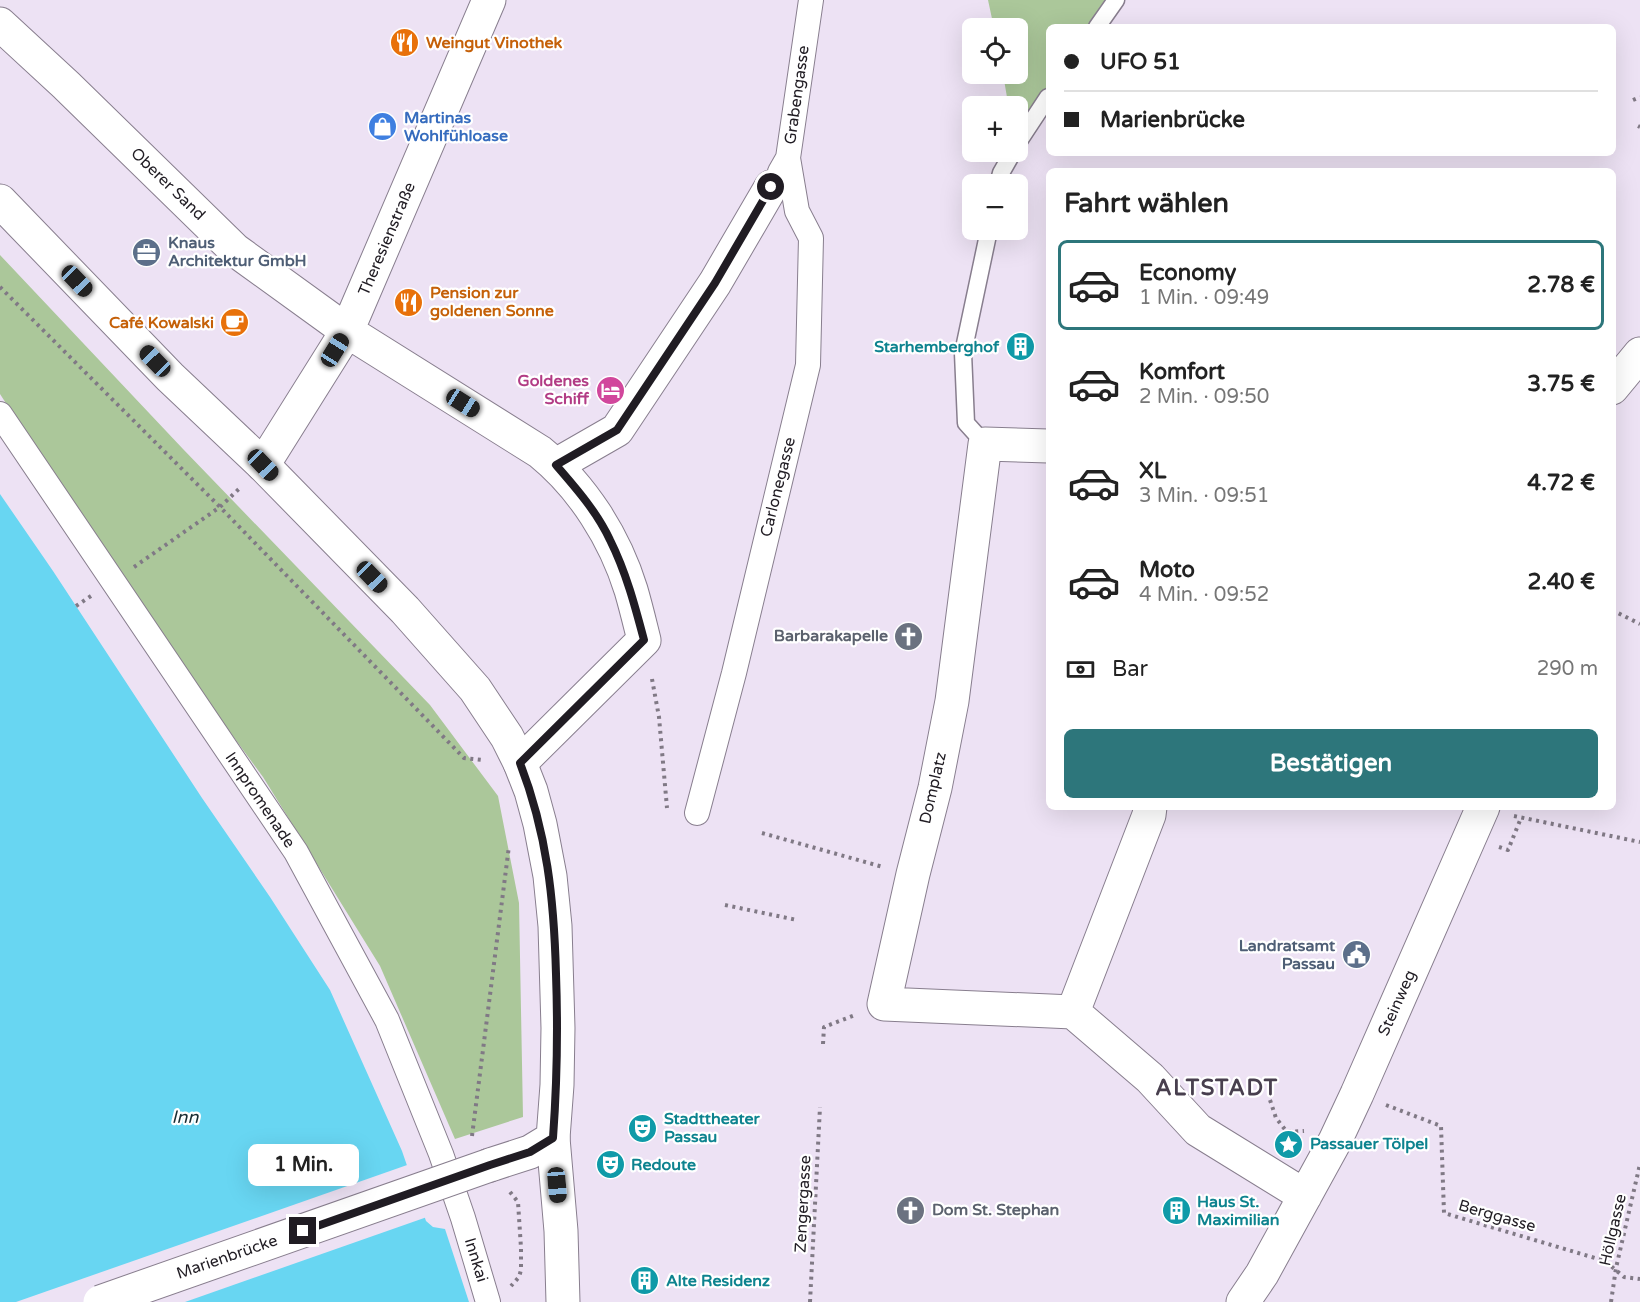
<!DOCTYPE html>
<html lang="de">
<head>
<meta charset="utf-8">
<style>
	:root { --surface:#fff; --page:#f6f6f6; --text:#222; --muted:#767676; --line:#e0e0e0; --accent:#2d767b }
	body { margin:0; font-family:"Varela Round",sans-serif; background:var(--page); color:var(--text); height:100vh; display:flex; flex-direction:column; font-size:22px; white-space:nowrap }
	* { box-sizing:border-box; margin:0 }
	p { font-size:20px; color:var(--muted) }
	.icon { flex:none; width:33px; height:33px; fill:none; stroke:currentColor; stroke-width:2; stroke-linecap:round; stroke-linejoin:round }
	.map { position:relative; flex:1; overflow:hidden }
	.details { position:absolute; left:1046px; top:168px; width:570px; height:642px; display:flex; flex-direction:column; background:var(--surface); border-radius:9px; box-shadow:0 6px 24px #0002 }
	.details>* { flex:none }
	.banner { position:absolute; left:1046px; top:24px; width:570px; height:132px; border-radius:9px; box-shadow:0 6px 24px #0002; display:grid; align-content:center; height:132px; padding:0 18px; background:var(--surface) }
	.buttons { position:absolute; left:962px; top:18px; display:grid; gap:12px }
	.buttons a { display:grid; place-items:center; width:66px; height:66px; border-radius:9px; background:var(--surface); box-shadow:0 6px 24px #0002; font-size:30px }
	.end { position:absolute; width:27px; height:27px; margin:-14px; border:8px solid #201c23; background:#fff; box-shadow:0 0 0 3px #fff }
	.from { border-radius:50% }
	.bubble { position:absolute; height:42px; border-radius:9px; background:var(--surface); box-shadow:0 6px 24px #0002; font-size:20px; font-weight:800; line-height:42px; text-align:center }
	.car { position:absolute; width:18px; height:36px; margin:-18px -9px; border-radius:8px; box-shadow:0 0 4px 2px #0007; background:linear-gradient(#222 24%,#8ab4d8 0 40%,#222 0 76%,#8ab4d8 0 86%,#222 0) }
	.banner b { display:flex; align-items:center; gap:21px; height:57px; font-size:22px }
	.banner b+b { border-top:2px solid var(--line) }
	.banner i { width:15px; height:15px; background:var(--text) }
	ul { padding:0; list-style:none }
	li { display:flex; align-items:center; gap:18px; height:90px; margin:0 12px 9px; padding:0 6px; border:3px solid transparent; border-radius:9px }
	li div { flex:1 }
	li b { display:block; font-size:22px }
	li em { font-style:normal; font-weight:800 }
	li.on { border-color:var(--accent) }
	li>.icon { width:54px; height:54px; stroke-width:1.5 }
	h2 { padding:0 18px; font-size:27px; line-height:72px }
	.pay { display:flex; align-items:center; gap:15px; height:66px; padding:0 18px; font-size:22px }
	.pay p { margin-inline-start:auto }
	.cta { display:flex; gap:12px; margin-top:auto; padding:12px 18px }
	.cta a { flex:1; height:69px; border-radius:9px; background:var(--accent); color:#fff; font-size:24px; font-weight:800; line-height:69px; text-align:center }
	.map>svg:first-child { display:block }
	.green { fill:#abc79a }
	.water { fill:#68d6f2 }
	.pier { fill:#ede2f4 }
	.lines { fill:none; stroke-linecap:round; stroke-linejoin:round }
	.service-casing { stroke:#887e8e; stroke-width:19 }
	.pedestrian-casing { stroke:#887e8e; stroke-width:26 }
	.minor-casing { stroke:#887e8e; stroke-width:35 }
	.primary-casing { stroke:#887e8e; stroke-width:35 }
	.path { stroke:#807985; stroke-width:4; stroke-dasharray:3 4.5; stroke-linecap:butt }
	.service { stroke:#fff; stroke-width:16 }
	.pedestrian { stroke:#fff; stroke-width:24 }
	.minor { stroke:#fff; stroke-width:33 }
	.primary { stroke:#fff; stroke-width:33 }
	.primary-bridge-casing { stroke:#887e8e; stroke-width:35; stroke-linecap:butt }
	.primary-bridge { stroke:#fff; stroke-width:33 }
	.route { stroke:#201c23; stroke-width:8 }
	.labels { text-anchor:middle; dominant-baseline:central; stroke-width:4.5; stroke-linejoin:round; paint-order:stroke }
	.food-label { font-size:16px; font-weight:bold; fill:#c56008; stroke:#fff; text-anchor:start }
	.street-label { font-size:16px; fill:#201c23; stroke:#fff }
	.shop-label { font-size:16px; font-weight:bold; fill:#366cbe; stroke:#fff; text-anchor:start }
	.service-label { font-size:16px; font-weight:bold; fill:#4e5e75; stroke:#fff; text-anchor:start }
	.culture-label { font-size:16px; font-weight:bold; fill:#0d838f; stroke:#fff; text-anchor:start }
	.hotel-label { font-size:16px; font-weight:bold; fill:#b23c85; stroke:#fff; text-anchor:end }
	.worship-label { font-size:16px; font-weight:bold; fill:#5b616d; stroke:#fff; text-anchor:end }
	.water-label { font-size:18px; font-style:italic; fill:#182c32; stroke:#fff }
	.district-label { font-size:22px; font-weight:bold; letter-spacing:1.5px; fill:#483f4e; stroke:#fff }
</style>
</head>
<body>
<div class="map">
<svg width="1640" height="1302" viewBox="0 0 1640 1302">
	<rect width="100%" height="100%" fill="#ede2f4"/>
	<path class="green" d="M988 0H1107L1090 27H1048V93L1017 130V106H1006L1008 103 1003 74H1017V28H994Z
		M0 255 183 449 430 705 498 796 519 903 523 1117 455 1139 380 966 263 777 132 599 0 394Z"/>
	<path class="water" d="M0 494 53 571 202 798 270 897 330 990 402 1151 426 1221 433 1227 445 1229 469 1302H0Z"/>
	<path class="pier" d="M410 1164 427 1217 185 1302H16Z"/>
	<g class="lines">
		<defs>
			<path id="service" d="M1097 27 1116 0
				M1017 144 1048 97
				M998 184 1001 173 1013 152
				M985 444 966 423 963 353 989 230"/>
			<path id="pedestrian" d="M780 172 788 158 811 0
				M0 414 296 852 387 1020 441 1154 463 1218 488 1302
				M697 813 734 673 808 365 811 238 797 211 788 158"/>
			<path id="minor" d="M0 24 66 85 235 250 347 331 540 452C583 487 615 538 631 590 636 607 640 624 644 640L520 763
				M1612 388 1640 354
				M1048 446 985 444 952 701 935 788 913 874 884 1004 1073 1012 1150 1078 1198 1130 1305 1196
				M263 465 347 331 489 0
				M556 465 617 430 715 283 771 187
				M1073 1012 1149 815 1150 807
				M553 1138 561 1231 563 1302
				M1243 1302 1262 1274 1335 1141 1357 1094 1483 807"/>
			<path id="primary" d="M0 201 170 377 263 465 405 610 475 689 507 737 520 763 531 791 540 824 550 876 555 926 558 1028 557 1085 553 1138 530 1152 490 1165"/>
		</defs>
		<use href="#service" class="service-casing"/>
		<use href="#pedestrian" class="pedestrian-casing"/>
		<use href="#minor" class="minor-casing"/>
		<use href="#primary" class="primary-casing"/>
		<path class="path" d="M1633 100 1640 97
			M1638 126 1640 127
			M0 287 220 507 464 758 483 760
			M134 567 220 507 241 487
			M76 606 91 596
			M1612 610 1640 624
			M652 679 659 717 667 808
			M1514 816 1640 842
			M762 833 883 867
			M1499 847 1508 850 1521 818
			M725 905 797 920
			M823 1044 824 1027 855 1015
			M1270 1100 1276 1118 1287 1132 1304 1131
			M1386 1105 1441 1126 1444 1213 1605 1261 1624 1277 1640 1279
			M472 1136 509 846
			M510 1192 518 1202 521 1248V1270L519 1277 511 1286
			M810 1302 820 1107
			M1611 1302 1616 1268 1640 1164"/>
		<use href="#service" class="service"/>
		<use href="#pedestrian" class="pedestrian"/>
		<use href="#minor" class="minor"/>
		<use href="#primary" class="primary"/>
		<defs>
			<path id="primary-bridge" d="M100 1302 490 1165"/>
		</defs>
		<use href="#primary-bridge" class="primary-bridge-casing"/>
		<use href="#primary-bridge" class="primary-bridge"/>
	</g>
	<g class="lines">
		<path class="route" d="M303 1231 490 1165 530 1152 553 1138C557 1083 558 1029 556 974 554 899 547 833 520 763L644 640C635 606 626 572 610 540 597 512 576 488 556 465L617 430 715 283 771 187"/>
	</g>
	<defs>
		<symbol id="restaurant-disc" viewBox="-11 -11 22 22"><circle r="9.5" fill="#e8710a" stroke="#fff"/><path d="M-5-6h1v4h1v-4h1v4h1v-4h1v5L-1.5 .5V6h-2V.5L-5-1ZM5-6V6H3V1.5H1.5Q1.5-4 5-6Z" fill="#fff"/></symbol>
		<symbol id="shop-disc" viewBox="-11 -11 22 22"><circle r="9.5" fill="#3f7fe0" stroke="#fff"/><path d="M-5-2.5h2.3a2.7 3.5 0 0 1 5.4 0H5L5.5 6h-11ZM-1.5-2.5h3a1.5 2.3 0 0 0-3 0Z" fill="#fff"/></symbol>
		<symbol id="office-disc" viewBox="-11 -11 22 22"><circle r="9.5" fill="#5c6f8a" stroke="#fff"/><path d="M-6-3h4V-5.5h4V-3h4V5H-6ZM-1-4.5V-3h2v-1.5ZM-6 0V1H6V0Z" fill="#fff"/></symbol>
		<symbol id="cafe-disc" viewBox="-11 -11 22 22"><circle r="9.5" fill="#e8710a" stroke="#fff"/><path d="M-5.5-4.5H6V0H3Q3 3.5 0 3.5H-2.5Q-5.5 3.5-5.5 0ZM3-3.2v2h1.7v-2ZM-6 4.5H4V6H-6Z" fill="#fff"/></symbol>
		<symbol id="building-disc" viewBox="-11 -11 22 22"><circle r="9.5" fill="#0f9aa8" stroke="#fff"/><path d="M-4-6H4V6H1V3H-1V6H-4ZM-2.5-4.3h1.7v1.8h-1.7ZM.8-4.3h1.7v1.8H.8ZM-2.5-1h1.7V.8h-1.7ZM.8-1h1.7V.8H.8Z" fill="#fff"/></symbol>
		<symbol id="hotel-disc" viewBox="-11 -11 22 22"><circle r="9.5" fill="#d1479c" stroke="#fff"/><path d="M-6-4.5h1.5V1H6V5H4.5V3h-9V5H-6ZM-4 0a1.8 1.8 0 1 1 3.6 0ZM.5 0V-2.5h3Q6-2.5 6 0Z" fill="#fff"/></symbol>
		<symbol id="church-disc" viewBox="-11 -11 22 22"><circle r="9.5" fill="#6b7280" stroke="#fff"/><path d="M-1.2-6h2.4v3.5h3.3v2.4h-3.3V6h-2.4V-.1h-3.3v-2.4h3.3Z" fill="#fff"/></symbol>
		<symbol id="civic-disc" viewBox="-11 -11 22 22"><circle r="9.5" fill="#5c6f8a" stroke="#fff"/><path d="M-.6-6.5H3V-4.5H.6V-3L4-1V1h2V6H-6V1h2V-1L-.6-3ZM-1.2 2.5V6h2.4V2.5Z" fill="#fff"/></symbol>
		<symbol id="theatre-disc" viewBox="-11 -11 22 22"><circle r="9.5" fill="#0f9aa8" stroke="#fff"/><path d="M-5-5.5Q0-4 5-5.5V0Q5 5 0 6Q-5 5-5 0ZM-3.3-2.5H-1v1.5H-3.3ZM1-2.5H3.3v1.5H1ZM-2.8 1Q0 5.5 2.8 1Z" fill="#fff"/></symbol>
		<symbol id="sight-disc" viewBox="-11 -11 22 22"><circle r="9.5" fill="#0f9aa8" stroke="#fff"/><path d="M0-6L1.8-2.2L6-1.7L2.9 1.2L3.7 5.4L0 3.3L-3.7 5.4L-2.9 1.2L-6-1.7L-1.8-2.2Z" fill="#fff"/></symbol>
	</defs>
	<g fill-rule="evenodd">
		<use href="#restaurant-disc" x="388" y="26" width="33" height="33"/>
		<use href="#shop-disc" x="366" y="110" width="33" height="33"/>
		<use href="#office-disc" x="130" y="236" width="33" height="33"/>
		<use href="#restaurant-disc" x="392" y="286" width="33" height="33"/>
		<use href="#cafe-disc" x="218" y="306" width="33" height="33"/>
		<use href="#building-disc" x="1004" y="330" width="33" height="33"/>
		<use href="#hotel-disc" x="594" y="374" width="33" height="33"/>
		<use href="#church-disc" x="892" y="620" width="33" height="33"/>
		<use href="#civic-disc" x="1340" y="938" width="33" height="33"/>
		<use href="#theatre-disc" x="626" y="1112" width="33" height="33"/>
		<use href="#sight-disc" x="1272" y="1128" width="33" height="33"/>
		<use href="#theatre-disc" x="594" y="1148" width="33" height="33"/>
		<use href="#church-disc" x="894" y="1194" width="33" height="33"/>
		<use href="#building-disc" x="1160" y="1194" width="33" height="33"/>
		<use href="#building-disc" x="628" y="1264" width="33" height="33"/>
	</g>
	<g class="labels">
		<g class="food-label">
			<text x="426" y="43">Weingut Vinothek</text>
			<text x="430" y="293">Pension zur<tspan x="430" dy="18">goldenen Sonne</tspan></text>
			<text x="214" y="323" text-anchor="end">Café Kowalski</text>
		</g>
		<g class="street-label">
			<text transform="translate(797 95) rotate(-82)">Grabengasse</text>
			<text transform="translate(168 184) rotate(44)">Oberer Sand</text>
			<text transform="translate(387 239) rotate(-67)">Theresienstraße</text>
			<text transform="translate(778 487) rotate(-76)">Carlonegasse</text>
			<text transform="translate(933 788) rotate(-77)">Domplatz</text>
			<text transform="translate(260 800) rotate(56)">Innpromenade</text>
			<text transform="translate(1397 1003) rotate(-66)">Steinweg</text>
			<text transform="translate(803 1204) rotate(-87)">Zengergasse</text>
			<text transform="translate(1497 1216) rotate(16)">Berggasse</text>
			<text transform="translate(1613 1230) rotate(-77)">Höllgasse</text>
			<text transform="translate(227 1257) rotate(-19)">Marienbrücke</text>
			<text transform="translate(476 1260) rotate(73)">Innkai</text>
		</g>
		<g class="shop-label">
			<text x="404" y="118">Martinas<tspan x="404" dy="18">Wohlfühloase</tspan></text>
		</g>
		<g class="service-label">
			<text x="168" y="243">Knaus<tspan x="168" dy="18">Architektur GmbH</tspan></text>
			<text x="1335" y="946" text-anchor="end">Landratsamt<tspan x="1335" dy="18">Passau</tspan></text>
		</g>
		<g class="culture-label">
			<text x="999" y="347" text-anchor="end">Starhemberghof</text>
			<text x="664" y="1119">Stadttheater<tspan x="664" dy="18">Passau</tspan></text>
			<text x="1310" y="1144">Passauer Tölpel</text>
			<text x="631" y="1165">Redoute</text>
			<text x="1197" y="1202">Haus St.<tspan x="1197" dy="18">Maximilian</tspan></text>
			<text x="666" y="1281">Alte Residenz</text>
		</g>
		<g class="hotel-label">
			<text x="589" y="381">Goldenes<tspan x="589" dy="18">Schiff</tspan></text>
		</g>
		<g class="worship-label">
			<text x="888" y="636">Barbarakapelle</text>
			<text x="932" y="1210" text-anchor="start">Dom St. Stephan</text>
		</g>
		<g class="water-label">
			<text x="185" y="1117">Inn</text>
		</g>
		<g class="district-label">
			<text x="1217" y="1088">ALTSTADT</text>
		</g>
	</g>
</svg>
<div class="buttons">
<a><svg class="icon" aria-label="locate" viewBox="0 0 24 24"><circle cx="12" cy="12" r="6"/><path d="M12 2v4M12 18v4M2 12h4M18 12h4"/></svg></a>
<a>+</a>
<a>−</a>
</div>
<i class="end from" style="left:771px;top:187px"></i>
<i class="end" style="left:303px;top:1231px"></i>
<div class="bubble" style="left:248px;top:1144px;width:111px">1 Min.</div>
<i class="car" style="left:77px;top:281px;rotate:136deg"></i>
<i class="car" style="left:335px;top:350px;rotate:32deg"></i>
<i class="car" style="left:155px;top:361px;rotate:316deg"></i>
<i class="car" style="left:463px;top:403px;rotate:122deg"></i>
<i class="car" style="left:263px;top:465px;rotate:136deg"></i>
<i class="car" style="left:372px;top:577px;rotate:136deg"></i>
<i class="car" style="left:557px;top:1185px;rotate:175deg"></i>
<div class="banner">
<b><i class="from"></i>UFO 51</b>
<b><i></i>Marienbrücke</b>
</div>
<section class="details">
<h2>Fahrt wählen</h2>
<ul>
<li class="on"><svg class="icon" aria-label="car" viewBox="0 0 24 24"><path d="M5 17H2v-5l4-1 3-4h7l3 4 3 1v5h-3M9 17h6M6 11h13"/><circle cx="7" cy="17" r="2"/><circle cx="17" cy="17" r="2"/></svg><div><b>Economy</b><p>1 Min. · 09:49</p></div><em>2.78 €</em></li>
<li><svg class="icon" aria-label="car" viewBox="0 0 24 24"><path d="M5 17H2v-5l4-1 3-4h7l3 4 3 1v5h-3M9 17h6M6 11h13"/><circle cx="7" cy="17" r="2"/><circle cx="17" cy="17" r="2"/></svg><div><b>Komfort</b><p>2 Min. · 09:50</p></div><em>3.75 €</em></li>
<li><svg class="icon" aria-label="car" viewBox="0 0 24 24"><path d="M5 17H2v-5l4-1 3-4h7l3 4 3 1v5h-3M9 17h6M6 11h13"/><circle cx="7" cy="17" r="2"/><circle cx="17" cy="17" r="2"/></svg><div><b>XL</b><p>3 Min. · 09:51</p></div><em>4.72 €</em></li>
<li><svg class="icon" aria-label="car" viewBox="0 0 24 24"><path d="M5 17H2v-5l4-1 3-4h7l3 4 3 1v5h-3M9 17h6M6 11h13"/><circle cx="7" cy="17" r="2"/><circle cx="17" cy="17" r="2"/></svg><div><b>Moto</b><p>4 Min. · 09:52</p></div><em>2.40 €</em></li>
</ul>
<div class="pay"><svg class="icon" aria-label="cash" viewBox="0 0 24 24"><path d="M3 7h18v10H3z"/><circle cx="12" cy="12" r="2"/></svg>Bar<p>290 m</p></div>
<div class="cta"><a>Bestätigen</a></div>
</section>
</div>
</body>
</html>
